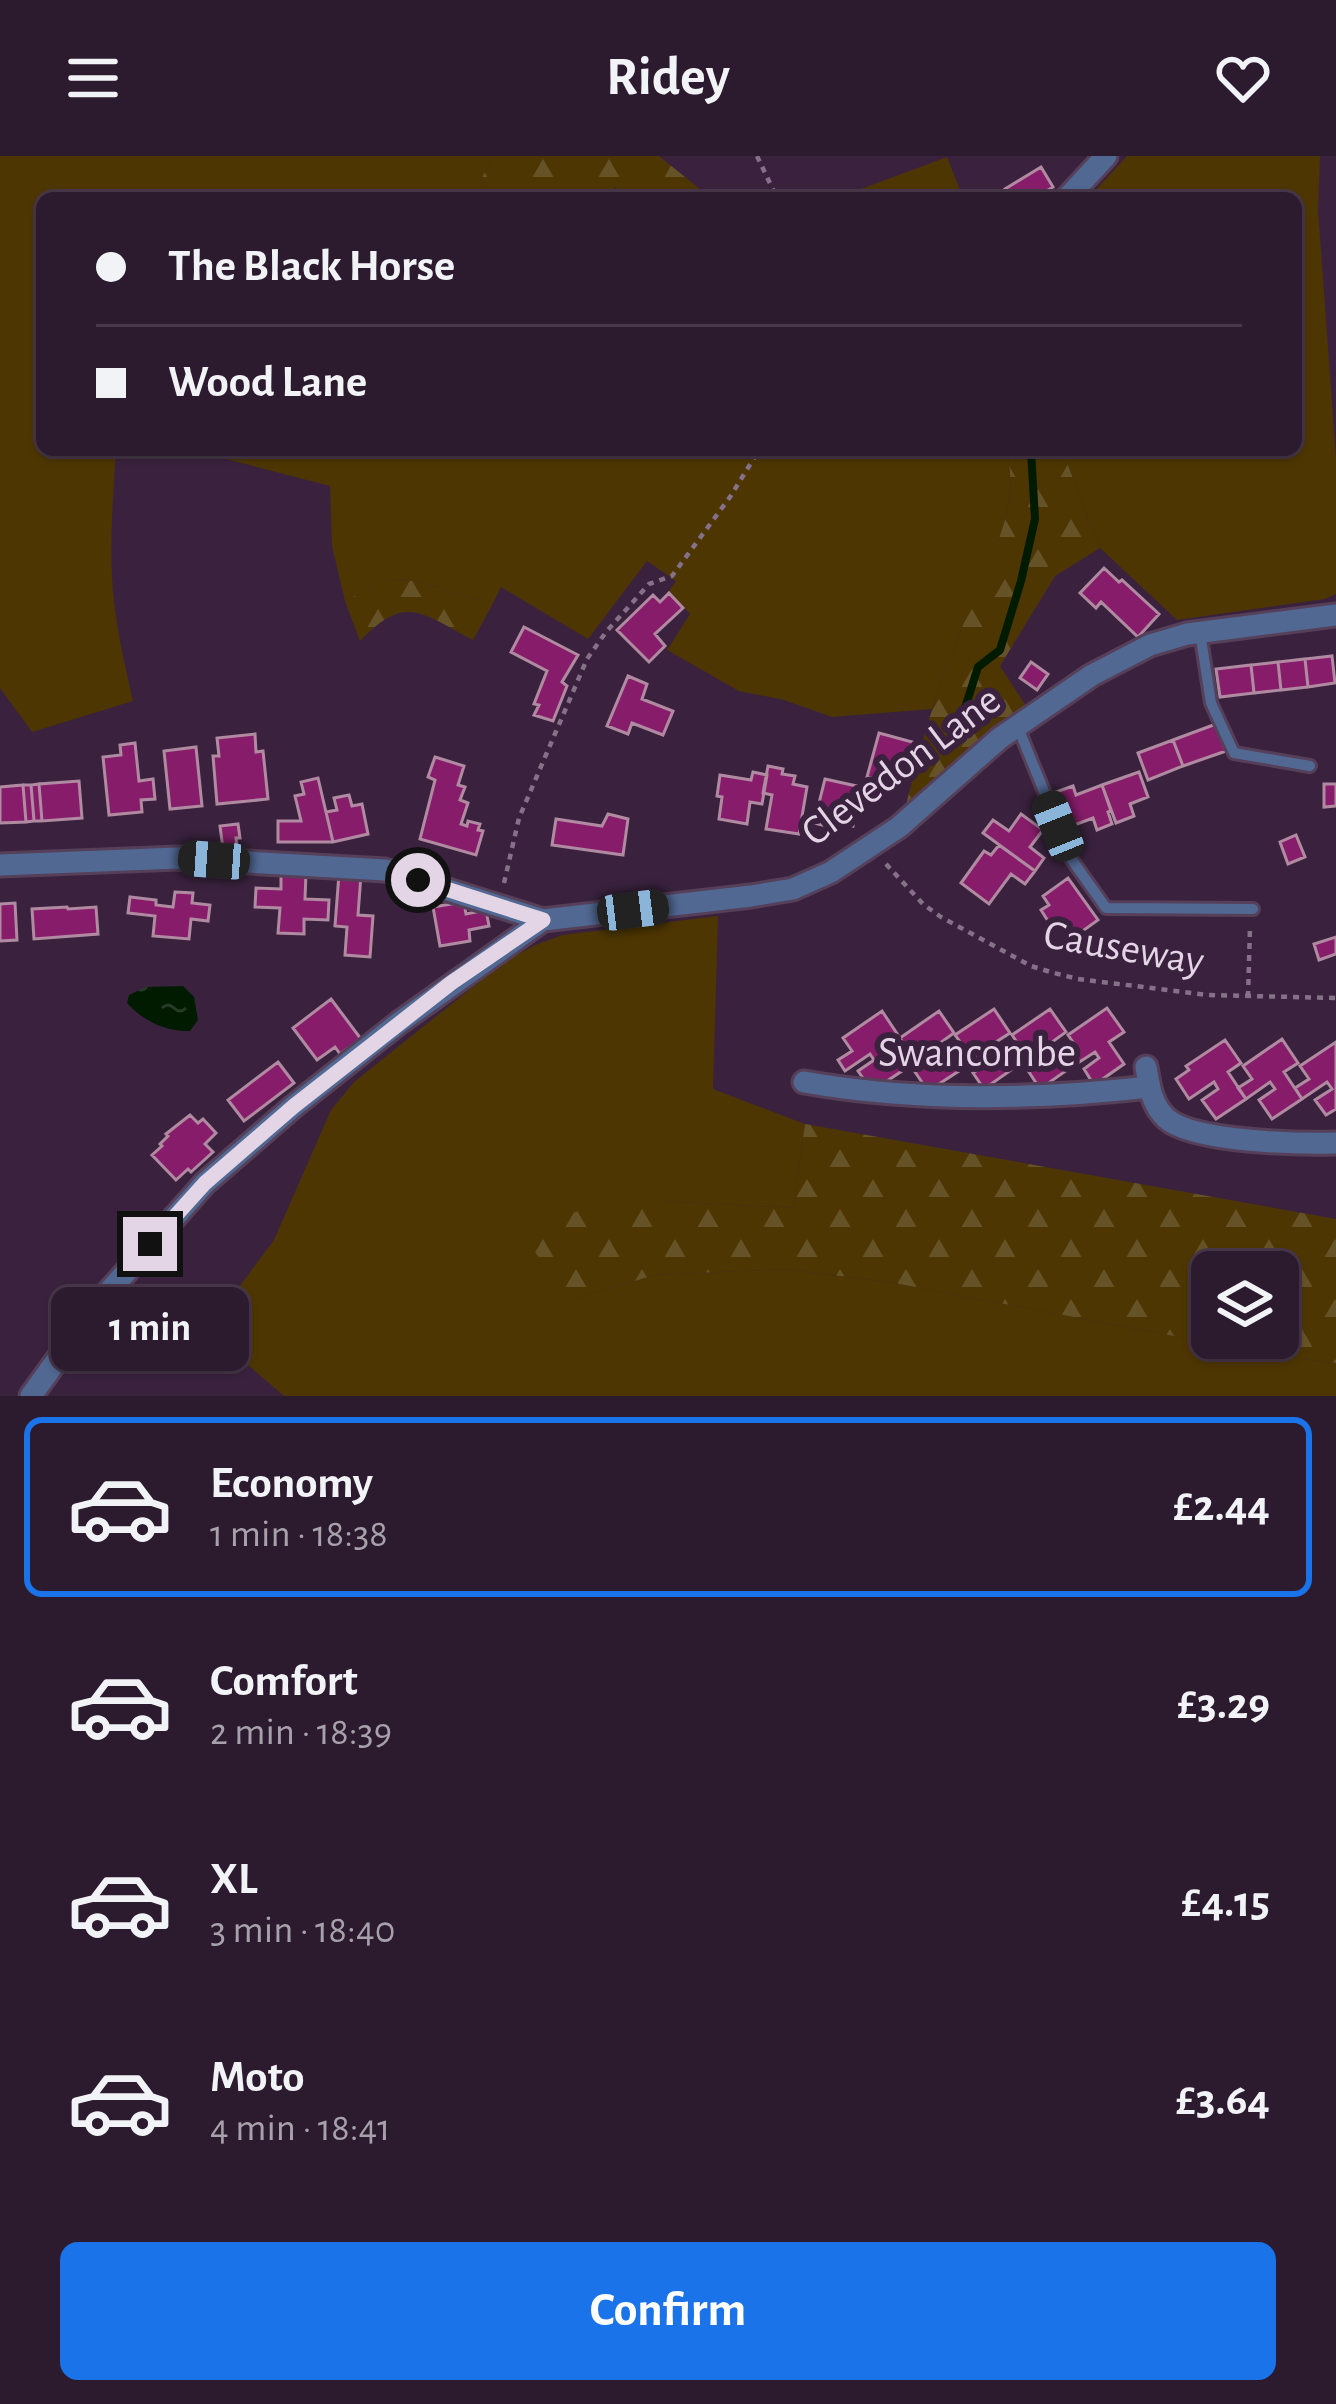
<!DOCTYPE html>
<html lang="en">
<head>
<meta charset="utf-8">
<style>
	:root { --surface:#2c1a2e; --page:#38273a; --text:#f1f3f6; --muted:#a6a1aa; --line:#48384a; --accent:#1a73e8 }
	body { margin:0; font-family:"Alegreya Sans",sans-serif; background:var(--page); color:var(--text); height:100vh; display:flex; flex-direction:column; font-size:45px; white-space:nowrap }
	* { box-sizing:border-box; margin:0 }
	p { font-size:39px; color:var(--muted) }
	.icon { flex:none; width:66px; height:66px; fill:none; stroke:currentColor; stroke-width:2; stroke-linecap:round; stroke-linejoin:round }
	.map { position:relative; height:1240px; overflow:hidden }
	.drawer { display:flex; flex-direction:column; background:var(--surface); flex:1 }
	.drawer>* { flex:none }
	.hud { position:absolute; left:36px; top:36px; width:1266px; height:264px; border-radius:18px; box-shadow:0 3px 9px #0004,0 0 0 3px var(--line); display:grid; align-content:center; height:264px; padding:0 60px; background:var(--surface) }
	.fabs { position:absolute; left:1191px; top:1095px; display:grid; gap:24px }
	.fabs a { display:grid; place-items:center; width:108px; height:108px; border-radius:18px; background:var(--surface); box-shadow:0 3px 9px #0004,0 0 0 3px var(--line); font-size:60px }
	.end { position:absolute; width:54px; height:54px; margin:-27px; border:15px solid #e4d5e6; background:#111; box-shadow:0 0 0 6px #111 }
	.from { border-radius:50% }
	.bubble { position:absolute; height:84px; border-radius:18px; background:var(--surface); box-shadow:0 3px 9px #0004,0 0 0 3px var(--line); font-size:39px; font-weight:600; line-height:84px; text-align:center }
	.car { position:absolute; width:36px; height:72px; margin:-36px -18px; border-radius:15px; box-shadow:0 0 9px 3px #0007; background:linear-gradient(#222 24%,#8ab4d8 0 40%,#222 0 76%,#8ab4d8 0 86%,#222 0) }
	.hud b { display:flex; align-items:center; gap:42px; height:114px; font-size:45px }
	.hud b+b { border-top:3px solid var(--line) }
	.hud i { width:30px; height:30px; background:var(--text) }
	ul { padding:21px 0 0; list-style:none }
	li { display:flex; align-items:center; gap:36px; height:180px; margin:0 24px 18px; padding:0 36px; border:6px solid transparent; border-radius:18px }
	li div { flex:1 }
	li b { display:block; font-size:45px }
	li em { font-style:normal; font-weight:600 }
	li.selected { border-color:var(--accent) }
	li>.icon { width:108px; height:108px; stroke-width:1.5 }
	.cta { display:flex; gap:24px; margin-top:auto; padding:24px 60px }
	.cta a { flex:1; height:138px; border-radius:18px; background:var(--accent); color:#fff; font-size:48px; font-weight:600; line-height:138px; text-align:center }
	header { display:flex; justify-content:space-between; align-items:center; height:156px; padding:0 60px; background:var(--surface); font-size:54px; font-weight:600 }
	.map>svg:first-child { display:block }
	.grass { fill:#4d3602 }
	.forest { fill:url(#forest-firs); fill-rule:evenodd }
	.water { fill:url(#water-ripples) }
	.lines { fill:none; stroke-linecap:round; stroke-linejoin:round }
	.stream { stroke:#011b00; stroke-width:8 }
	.building { fill:#871d6a; stroke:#b08aa1; stroke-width:3 }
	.service-casing { stroke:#553f59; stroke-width:16 }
	.minor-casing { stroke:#553f59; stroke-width:27 }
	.path { stroke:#857188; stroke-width:4.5; stroke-dasharray:6 6; stroke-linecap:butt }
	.service { stroke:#516892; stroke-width:10 }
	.minor { stroke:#516892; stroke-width:21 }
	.route { stroke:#e4d5e6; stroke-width:15 }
	.labels { text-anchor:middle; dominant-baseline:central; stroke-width:12; stroke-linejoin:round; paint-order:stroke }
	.street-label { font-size:42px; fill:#e4d5e6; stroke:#3a223e }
</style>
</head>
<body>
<header><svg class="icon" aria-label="menu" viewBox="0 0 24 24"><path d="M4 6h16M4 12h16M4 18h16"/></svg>Ridey<svg class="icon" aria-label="heart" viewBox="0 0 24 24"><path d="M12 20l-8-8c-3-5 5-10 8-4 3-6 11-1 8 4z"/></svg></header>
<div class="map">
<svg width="1336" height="1240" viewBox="0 0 1336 1240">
	<defs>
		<pattern id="forest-firs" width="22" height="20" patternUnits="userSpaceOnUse" patternTransform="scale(3)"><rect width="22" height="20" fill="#4d3602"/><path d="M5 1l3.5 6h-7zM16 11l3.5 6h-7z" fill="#665227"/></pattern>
		<pattern id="water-ripples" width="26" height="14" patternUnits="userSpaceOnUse" patternTransform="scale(3)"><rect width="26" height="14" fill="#011b00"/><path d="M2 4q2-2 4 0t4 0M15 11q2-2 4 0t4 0" fill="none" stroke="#263b25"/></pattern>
	</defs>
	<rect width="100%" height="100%" fill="#3a223e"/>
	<path class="grass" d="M0 0H488L492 3 480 25 496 42H42V294H116C113 341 109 388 113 435 116 472 125 509 133 545L32 576 0 532Z
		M1127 0H1320L1318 54 1336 302V438L1325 443 1177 464 1100 392 1062 294H1296V42H1088Z
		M947 1 963 42H837Z
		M191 294H1006C1021 349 993 397 972 447 957 482 945 518 932 553L832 561 784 544 739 535 667 494 690 458 669 435 676 425 647 405 588 483 501 431 492 449 418 425 387 424 345 445 332 390 330 330Z
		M718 760 713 933 805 968 793 1052 661 1045 571 1144 655 1119 783 1113 889 1126 1279 1200 1336 1207V1240H284L207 1174 274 1084 331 954 354 926 504 806 533 790 562 779Z"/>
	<path class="forest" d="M488 0H659L711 42H630L614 31V42H496L480 25 492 3Z
		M1006 294H1062L1100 392 1055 420 1000 510 1026 550 966 597 904 656C914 620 922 583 934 548 945 516 957 484 969 453 990 401 1022 352 1006 294Z
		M387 424 418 425 492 449 473 484C421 457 406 437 360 485L345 445Z
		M805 968 1336 1063V1207L1279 1200 889 1126 783 1113 655 1119 571 1144 520 1076 584 1053 661 1045 793 1052ZM1212 1116H1278V1182H1212Z"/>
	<path class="water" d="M183 830 194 841 198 864 190 875C166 876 143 865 127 847L129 839 146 831Z"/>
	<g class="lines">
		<path class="stream" d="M959 571 978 511 1000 494 1021 425 1035 363 1031 294"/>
	</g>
	<path class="building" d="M1041 11 1053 31 1035 42H1011L1005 33Z
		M1104 412 1119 426 1122 424 1159 458 1138 481 1101 446 1096 452 1080 437Z
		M669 437 683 452 655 478 665 490 649 506 617 474 653 439 660 446Z
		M524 471 578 499 562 526 567 530 553 565 534 559 539 549 534 548 547 515 511 496Z
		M1332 500 1335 527 1308 531 1305 503Z
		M1305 503 1308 531 1281 534 1278 506Z
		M1031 506 1048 518 1037 534 1020 522Z
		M1278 506 1281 534 1254 537 1251 509Z
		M1251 509 1254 537 1220 541 1216 513Z
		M628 520 647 528 642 543 673 555 663 579 632 567 628 578 607 570Z
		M1216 568 1226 595 1183 610 1173 584Z
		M879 577 916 587 905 625 892 621 890 627 867 621Z
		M255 578 256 596 263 595 268 643 217 648 213 600H219L217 582Z
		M1173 584 1183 610 1148 624 1138 597Z
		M135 587 139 625 153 623 155 643 141 644 142 656 109 659 103 601 121 599 120 589Z
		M196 591 202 650 170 653 164 595Z
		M435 601 464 610 458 629 465 631 460 644 468 647 461 668 467 670 468 665 480 668 478 674 483 675 476 699 420 683 435 624 428 621Z
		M768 610 783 613 782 618 795 620 793 628 807 631 799 678 766 673 772 639 763 637Z
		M753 616 767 619 762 648 750 646 747 668 719 663 722 641 717 640 720 619 751 624Z
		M1139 616 1148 641 1130 648 1134 660 1116 667 1102 629Z
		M318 622 333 686H278V665H301L295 640 304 638 301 626Z
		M825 623 861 631 853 670 839 666 837 673 814 667Z
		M79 625 82 662 42 665 39 628Z
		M39 628 42 665H34L31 629Z
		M1324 628H1336V650L1324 651Z
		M23 629H31L34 665 26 666Z
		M23 629 26 666 0 667V631Z
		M1102 629 1111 655 1108 656 1112 668 1097 674 1093 662 1069 671 1056 636 1073 630 1076 639Z
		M349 639 352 650 362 648 368 678 333 686 326 656 337 654 334 642Z
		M608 658 628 663 623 699 552 689 556 663 602 670Z
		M1021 658 1043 674 1030 691 1044 702 1035 715 983 677 993 664 1009 675Z
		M238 668 240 682H236L237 692 223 693 220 670Z
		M1296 679 1305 701 1288 708 1280 686Z
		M999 689 1035 715 1025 728 1011 718 989 748 961 727 984 695 991 699Z
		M281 716 306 717 305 743 329 744 328 764 304 763V778L278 777 280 752 255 751 256 732 281 733Z
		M339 718 361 719 358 759 373 760 370 801 345 799 347 771 335 770Z
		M1068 722 1098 764 1073 782 1062 767 1053 773 1041 754 1049 749 1043 740Z
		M175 736 193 737 192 747 210 749 208 765 191 763 189 783 153 780 155 760 128 757 130 741 156 744V749L173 751Z
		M464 746 466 758 486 754 489 770 469 774 470 785 440 790 433 751Z
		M15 747 17 784 0 785V748Z
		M67 751 68 753 96 751 98 778 34 783 32 753Z
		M1336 781V798L1319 804 1314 788Z
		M331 843 361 883 340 898 335 891 317 904 293 872Z
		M1107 852 1124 876 1109 886 1124 908 1094 929 1084 913 1099 902 1095 896 1070 912 1063 902 1077 892 1068 879Z
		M994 853 1010 877 996 886 1014 912 984 933 973 917 989 906 983 898 959 915 951 904 966 894 955 879Z
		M1050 853 1066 876 1052 886 1070 912 1040 933 1027 913 1043 902 1038 895 1014 912 1006 901 1021 892 1012 879Z
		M882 855 898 879 884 888 902 915 872 935 858 915 874 904 870 898 845 915 838 904 852 895 843 882Z
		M939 855 954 877 940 887 959 915 928 935 915 916 931 905 927 898 902 915 895 904 908 895 900 882Z
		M1282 883 1298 907 1284 916 1302 943 1272 963 1259 944 1275 933 1270 926 1246 943 1238 932 1252 923 1243 910Z
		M1225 884 1241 907 1228 916 1246 943 1216 963 1202 944 1218 933 1214 926 1189 943 1176 923 1189 914 1186 910Z
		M1336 886V953L1326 959 1315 944 1332 933 1327 926 1302 943 1295 932 1309 923 1300 910Z
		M278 906 294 927 244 965 228 944Z
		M190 959 198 967 203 963 216 977 205 988 213 996 191 1016 188 1013 176 1024 152 999 162 990 160 988 168 980 166 978Z"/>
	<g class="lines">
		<defs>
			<path id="service" d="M1200 476 1211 547 1234 597 1310 610
				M1017 569 1072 704 1106 752 1253 753"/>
			<path id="minor" d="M1067 42 1106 0
				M0 709 178 702 385 714 543 764 751 740 793 733 831 716 899 671 1000 582 1092 519 1150 489 1187 478 1336 459
				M1146 911C1149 930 1152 950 1167 963 1194 986 1299 988 1336 987
				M804 926C918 946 1034 944 1149 931
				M31 1240 96 1150 205 1027 294 950 400 866 543 764"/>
		</defs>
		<use href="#service" class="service-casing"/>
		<use href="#minor" class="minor-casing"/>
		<path class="path" d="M757 0 777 42
			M886 708 923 748 941 761 1031 810 1054 817 1078 823 1208 839 1336 842
			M504 727 519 662 587 503 606 476 649 428 672 420 730 341 759 294
			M1248 841 1250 771"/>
		<use href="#service" class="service"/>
		<use href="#minor" class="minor"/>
	</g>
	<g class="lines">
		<path class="route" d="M150 1088 205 1027 294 950 451 827 543 764 418 724"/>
	</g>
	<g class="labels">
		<g class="street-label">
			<text transform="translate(901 610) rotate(-37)">Clevedon Lane</text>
			<text transform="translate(1124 792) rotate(10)">Causeway</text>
			<text x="977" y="897">Swancombe</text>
		</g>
	</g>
</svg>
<div class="fabs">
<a><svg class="icon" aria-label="layers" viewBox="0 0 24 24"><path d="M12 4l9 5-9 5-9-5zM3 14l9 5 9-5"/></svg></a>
</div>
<i class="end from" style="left:418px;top:724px"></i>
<i class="end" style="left:150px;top:1088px"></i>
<div class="bubble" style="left:51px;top:1131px;width:198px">1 min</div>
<i class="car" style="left:1058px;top:670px;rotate:338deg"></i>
<i class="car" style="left:214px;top:704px;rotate:274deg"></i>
<i class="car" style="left:633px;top:754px;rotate:83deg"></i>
<div class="hud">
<b><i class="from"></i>The Black Horse</b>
<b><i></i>Wood Lane</b>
</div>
</div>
<section class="drawer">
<ul>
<li class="selected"><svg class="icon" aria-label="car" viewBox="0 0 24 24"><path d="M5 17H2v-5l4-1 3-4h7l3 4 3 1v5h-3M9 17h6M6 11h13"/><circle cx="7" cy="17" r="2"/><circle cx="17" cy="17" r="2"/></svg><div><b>Economy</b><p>1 min · 18:38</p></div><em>£2.44</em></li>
<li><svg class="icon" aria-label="car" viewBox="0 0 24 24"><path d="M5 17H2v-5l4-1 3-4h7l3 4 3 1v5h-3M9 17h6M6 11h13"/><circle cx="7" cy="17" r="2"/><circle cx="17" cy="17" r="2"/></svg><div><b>Comfort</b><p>2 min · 18:39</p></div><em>£3.29</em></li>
<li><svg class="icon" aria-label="car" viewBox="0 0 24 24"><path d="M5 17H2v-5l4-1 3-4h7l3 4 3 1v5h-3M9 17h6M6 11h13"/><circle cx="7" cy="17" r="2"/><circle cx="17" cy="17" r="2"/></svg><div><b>XL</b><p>3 min · 18:40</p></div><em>£4.15</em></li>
<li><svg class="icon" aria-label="car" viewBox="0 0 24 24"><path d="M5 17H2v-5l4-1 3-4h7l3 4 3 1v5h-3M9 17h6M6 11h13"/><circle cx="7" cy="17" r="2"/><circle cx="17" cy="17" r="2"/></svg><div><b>Moto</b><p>4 min · 18:41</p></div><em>£3.64</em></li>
</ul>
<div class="cta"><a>Confirm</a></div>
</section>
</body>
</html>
